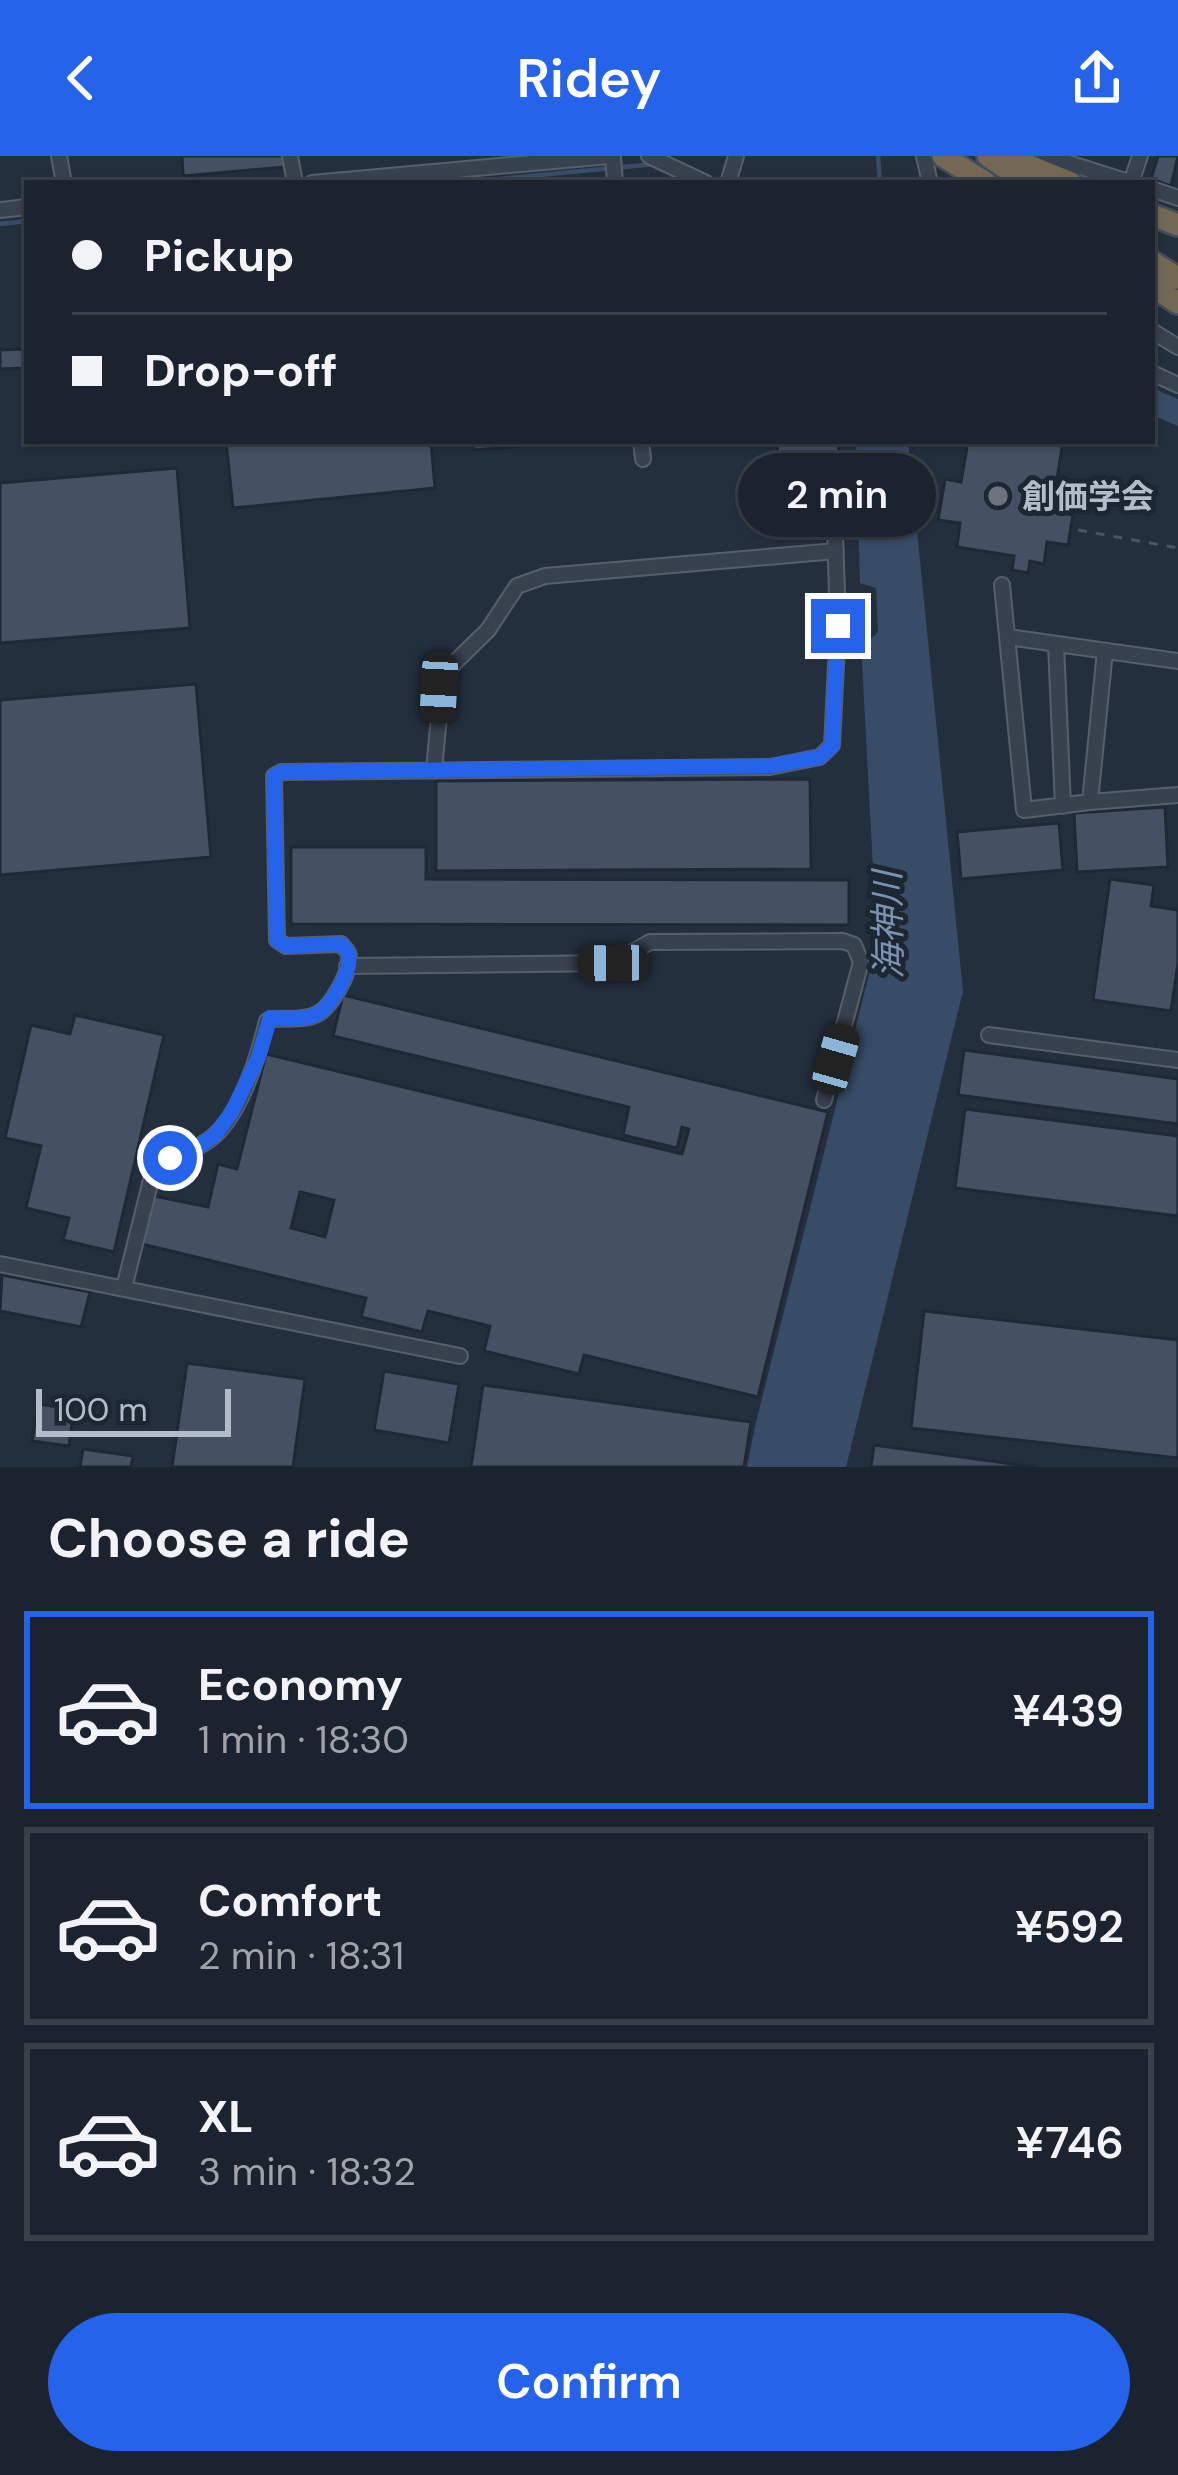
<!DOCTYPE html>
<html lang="en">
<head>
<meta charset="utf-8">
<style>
	:root { --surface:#1b232e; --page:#242b36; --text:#f1f3f6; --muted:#a0a4aa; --line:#39404a; --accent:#2563eb }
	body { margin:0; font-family:"DM Sans","Noto Sans JP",sans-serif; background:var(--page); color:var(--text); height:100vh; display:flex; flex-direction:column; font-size:45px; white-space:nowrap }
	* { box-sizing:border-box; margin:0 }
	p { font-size:39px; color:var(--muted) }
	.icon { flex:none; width:66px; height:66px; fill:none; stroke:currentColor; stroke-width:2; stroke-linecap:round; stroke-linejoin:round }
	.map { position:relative; height:1311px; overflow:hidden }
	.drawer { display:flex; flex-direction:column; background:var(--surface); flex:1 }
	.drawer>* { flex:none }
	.guide { position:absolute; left:24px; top:24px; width:1131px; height:264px; border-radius:0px; box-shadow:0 3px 9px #0004,0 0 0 3px var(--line); display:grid; align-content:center; height:264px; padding:0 48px; background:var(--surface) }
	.scale { position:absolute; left:36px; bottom:30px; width:195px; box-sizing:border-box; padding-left:12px; border:6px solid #b4bcc9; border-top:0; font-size:33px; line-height:42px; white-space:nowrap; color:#b4bcc9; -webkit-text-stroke:9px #1d2633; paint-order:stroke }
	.end { position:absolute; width:54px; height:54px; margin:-27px; border:15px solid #2563eb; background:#fff; box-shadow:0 0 0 6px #fff }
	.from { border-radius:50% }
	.bubble { position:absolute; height:84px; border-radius:42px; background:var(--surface); box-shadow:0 3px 9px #0004,0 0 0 3px var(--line); font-size:39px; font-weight:600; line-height:84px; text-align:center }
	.car { position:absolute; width:36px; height:72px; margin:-36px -18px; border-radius:15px; box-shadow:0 0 9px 3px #0007; background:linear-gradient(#222 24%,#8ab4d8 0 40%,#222 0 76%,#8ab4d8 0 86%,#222 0) }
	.guide b { display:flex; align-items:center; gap:42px; height:114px; font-size:45px }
	.guide b+b { border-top:3px solid var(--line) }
	.guide i { width:30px; height:30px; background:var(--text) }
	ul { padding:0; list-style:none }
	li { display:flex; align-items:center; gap:36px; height:198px; margin:0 24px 18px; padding:0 24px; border:6px solid var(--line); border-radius:0px }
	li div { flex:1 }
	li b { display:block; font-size:45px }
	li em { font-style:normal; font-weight:600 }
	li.active { border-color:var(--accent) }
	li>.icon { width:108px; height:108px; stroke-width:1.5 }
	h2 { padding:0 48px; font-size:54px; line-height:144px }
	.action { display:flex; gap:24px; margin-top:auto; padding:24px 48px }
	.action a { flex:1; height:138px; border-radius:72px; background:var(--accent); color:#fff; font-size:48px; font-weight:600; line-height:138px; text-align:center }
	header { display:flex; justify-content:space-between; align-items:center; height:156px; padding:0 48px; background:var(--accent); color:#fff; font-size:54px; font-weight:600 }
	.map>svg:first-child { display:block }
	.water { fill:#394c67 }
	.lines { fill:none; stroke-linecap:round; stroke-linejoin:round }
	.stream { stroke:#394c67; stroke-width:4.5 }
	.building { fill:#455162; stroke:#1f2835; stroke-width:3; fill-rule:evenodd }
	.minor-casing { stroke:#565f6c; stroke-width:18 }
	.highway-casing { stroke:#434c59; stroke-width:26 }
	.path { stroke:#44595c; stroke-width:3; stroke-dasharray:9 9; stroke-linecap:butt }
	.minor { stroke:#38414e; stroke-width:14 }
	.highway { stroke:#746855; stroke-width:21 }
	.route { stroke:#2563eb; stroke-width:15 }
	.worship-dot { fill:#6b7280; stroke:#1d2633; stroke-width:4.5 }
	.labels { text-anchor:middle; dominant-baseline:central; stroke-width:10; stroke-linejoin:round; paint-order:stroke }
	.poi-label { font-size:33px; font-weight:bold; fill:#b4bcc9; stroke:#1d2633; text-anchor:start }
	.water-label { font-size:36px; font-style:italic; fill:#7c92b1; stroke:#1d2633 }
</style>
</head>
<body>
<header><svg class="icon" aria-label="back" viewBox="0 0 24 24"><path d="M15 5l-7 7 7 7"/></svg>Ridey<svg class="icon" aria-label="share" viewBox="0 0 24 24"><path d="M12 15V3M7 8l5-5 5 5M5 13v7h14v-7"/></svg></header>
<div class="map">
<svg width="1178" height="1311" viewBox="0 0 1178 1311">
	<rect width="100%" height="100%" fill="#242f3e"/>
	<path class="water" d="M1152 232 1178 243V270L1152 259Z
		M856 285H908L963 835 846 1311H747L756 1266 877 787 861 487 868 486 878 476 876 432 860 427Z"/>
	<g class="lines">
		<path class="stream" d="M878 0 880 27
			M457 27 655 8
			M0 68 27 65"/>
	</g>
	<path class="building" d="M182 0H284L285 11 183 20Z
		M1158 0H1178L1171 30 1151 23Z
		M27 193V212L0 213V194Z
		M226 285H431L435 332 233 352Z
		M473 285H579L474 294Z
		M777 285H838L839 297 778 302Z
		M968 285H1063L1052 355 1073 359 1068 389 1047 386 1044 408 1030 405 1028 417 1012 414 1014 400 957 391 960 367 938 364 945 323 961 326Z
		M177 312 190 472 0 487V327Z
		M196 528 211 701 0 719V544Z
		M810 623 811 713 436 715V625Z
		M1165 651 1168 711 1077 716 1074 657Z
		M1059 667 1063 714 961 723 957 676Z
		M291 691H426V723L849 724V769L291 768Z
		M1110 723 1154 729 1151 750 1178 754V807L1171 855 1093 844Z
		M343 839 828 956 758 1241 584 1199 579 1218 484 1195 490 1170 428 1155 422 1176 361 1161 366 1142 142 1088 154 1040 208 1051 218 1008 237 1013 266 898 682 998 689 973 682 971 677 992 623 979 629 951 333 880ZM300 1036 334 1044 325 1081 291 1072Z
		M75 859 164 879 114 1096 63 1084 69 1062 26 1052 41 990 5 982 31 869 70 878Z
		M964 894 1178 923V968L958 939Z
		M965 953 1178 980V1060L955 1032Z
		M2 1119 90 1136 81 1171 0 1155Z
		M924 1155 1178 1184V1302L911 1272Z
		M187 1207 305 1223 293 1311H172Z
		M384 1215 459 1228 449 1287 374 1274Z
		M483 1229 751 1266 744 1311H471Z
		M38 1248 74 1253 69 1290 32 1285Z
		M874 1289 1035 1311H871Z
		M83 1293 133 1300 131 1311H80Z"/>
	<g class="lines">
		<defs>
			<path id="minor" d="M59 0 64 27
				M290 0 295 27
				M613 0 615 27
				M649 0 706 27
				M924 0 930 27
				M1046 0 1132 27
				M312 27 609 0
				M728 27 736 0
				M1131 27 1140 0
				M1152 33 1178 42
				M0 54 27 51
				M1152 175 1178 191
				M1152 217 1178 229
				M641 285 643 303
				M1002 429 1024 654 1090 646
				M1008 481 1178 505
				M1056 488 1063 650
				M1105 495 1090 646 1178 639
				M434 614 443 518 488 474 517 430 545 420 836 395
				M347 810 613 807 650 786 843 785 854 789 861 806 824 944
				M989 879 1178 904
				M0 1108 460 1200
				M124 1132 151 1024C165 997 193 999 214 980 242 955 258 901 267 865L270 863C284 862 306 865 319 857 332 849 348 820 349 805 350 796 346 794 341 788L286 790 277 784 274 620 281 616 770 611 820 601 832 589 838 470 834 345"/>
			<path id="highway" d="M943 0 986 27
				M988 0 1028 27
				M1005 0 1071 27
				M1152 59 1178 69
				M1152 106 1178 122
				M1152 130 1178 147"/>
		</defs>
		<use href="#minor" class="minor-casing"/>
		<use href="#highway" class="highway-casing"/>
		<path class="path" d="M1078 374 1178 392"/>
		<use href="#minor" class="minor"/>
		<use href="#highway" class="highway"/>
	</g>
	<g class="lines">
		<path class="route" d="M170 1002 196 992 215 979 232 956 258 902 270 862C284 862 306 865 319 857 331 849 348 820 349 805 350 796 346 794 341 788L286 790 277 784 274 620 281 616 770 610 820 601 832 590 838 470"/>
	</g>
	<circle class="worship-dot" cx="998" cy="340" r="12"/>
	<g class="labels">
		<g class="poi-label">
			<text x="1022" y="340">創価学会</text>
		</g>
		<g class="water-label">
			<text transform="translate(888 769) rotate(-91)">海神川</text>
		</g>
	</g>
</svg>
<div class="scale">100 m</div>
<i class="end from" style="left:170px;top:1002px"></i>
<i class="end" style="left:838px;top:470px"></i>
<div class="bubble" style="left:738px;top:297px;width:198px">2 min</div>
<i class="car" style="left:439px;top:532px;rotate:183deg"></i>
<i class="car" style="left:613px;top:807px;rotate:269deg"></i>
<i class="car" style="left:836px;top:903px;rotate:16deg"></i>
<div class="guide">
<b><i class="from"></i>Pickup</b>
<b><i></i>Drop-off</b>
</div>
</div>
<section class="drawer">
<h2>Choose a ride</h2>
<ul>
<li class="active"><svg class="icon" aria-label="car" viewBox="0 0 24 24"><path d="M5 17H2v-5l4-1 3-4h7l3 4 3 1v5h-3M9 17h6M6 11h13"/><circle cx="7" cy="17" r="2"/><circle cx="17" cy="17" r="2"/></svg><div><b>Economy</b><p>1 min · 18:30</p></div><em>¥439</em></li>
<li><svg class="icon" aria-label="car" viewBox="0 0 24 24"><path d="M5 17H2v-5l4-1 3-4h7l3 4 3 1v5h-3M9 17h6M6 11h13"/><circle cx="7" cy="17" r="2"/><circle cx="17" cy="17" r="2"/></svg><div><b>Comfort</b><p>2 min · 18:31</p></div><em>¥592</em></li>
<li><svg class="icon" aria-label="car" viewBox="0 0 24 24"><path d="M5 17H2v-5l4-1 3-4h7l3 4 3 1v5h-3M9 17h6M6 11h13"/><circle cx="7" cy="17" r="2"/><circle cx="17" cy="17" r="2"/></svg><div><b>XL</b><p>3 min · 18:32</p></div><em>¥746</em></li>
</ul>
<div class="action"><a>Confirm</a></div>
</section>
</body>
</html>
